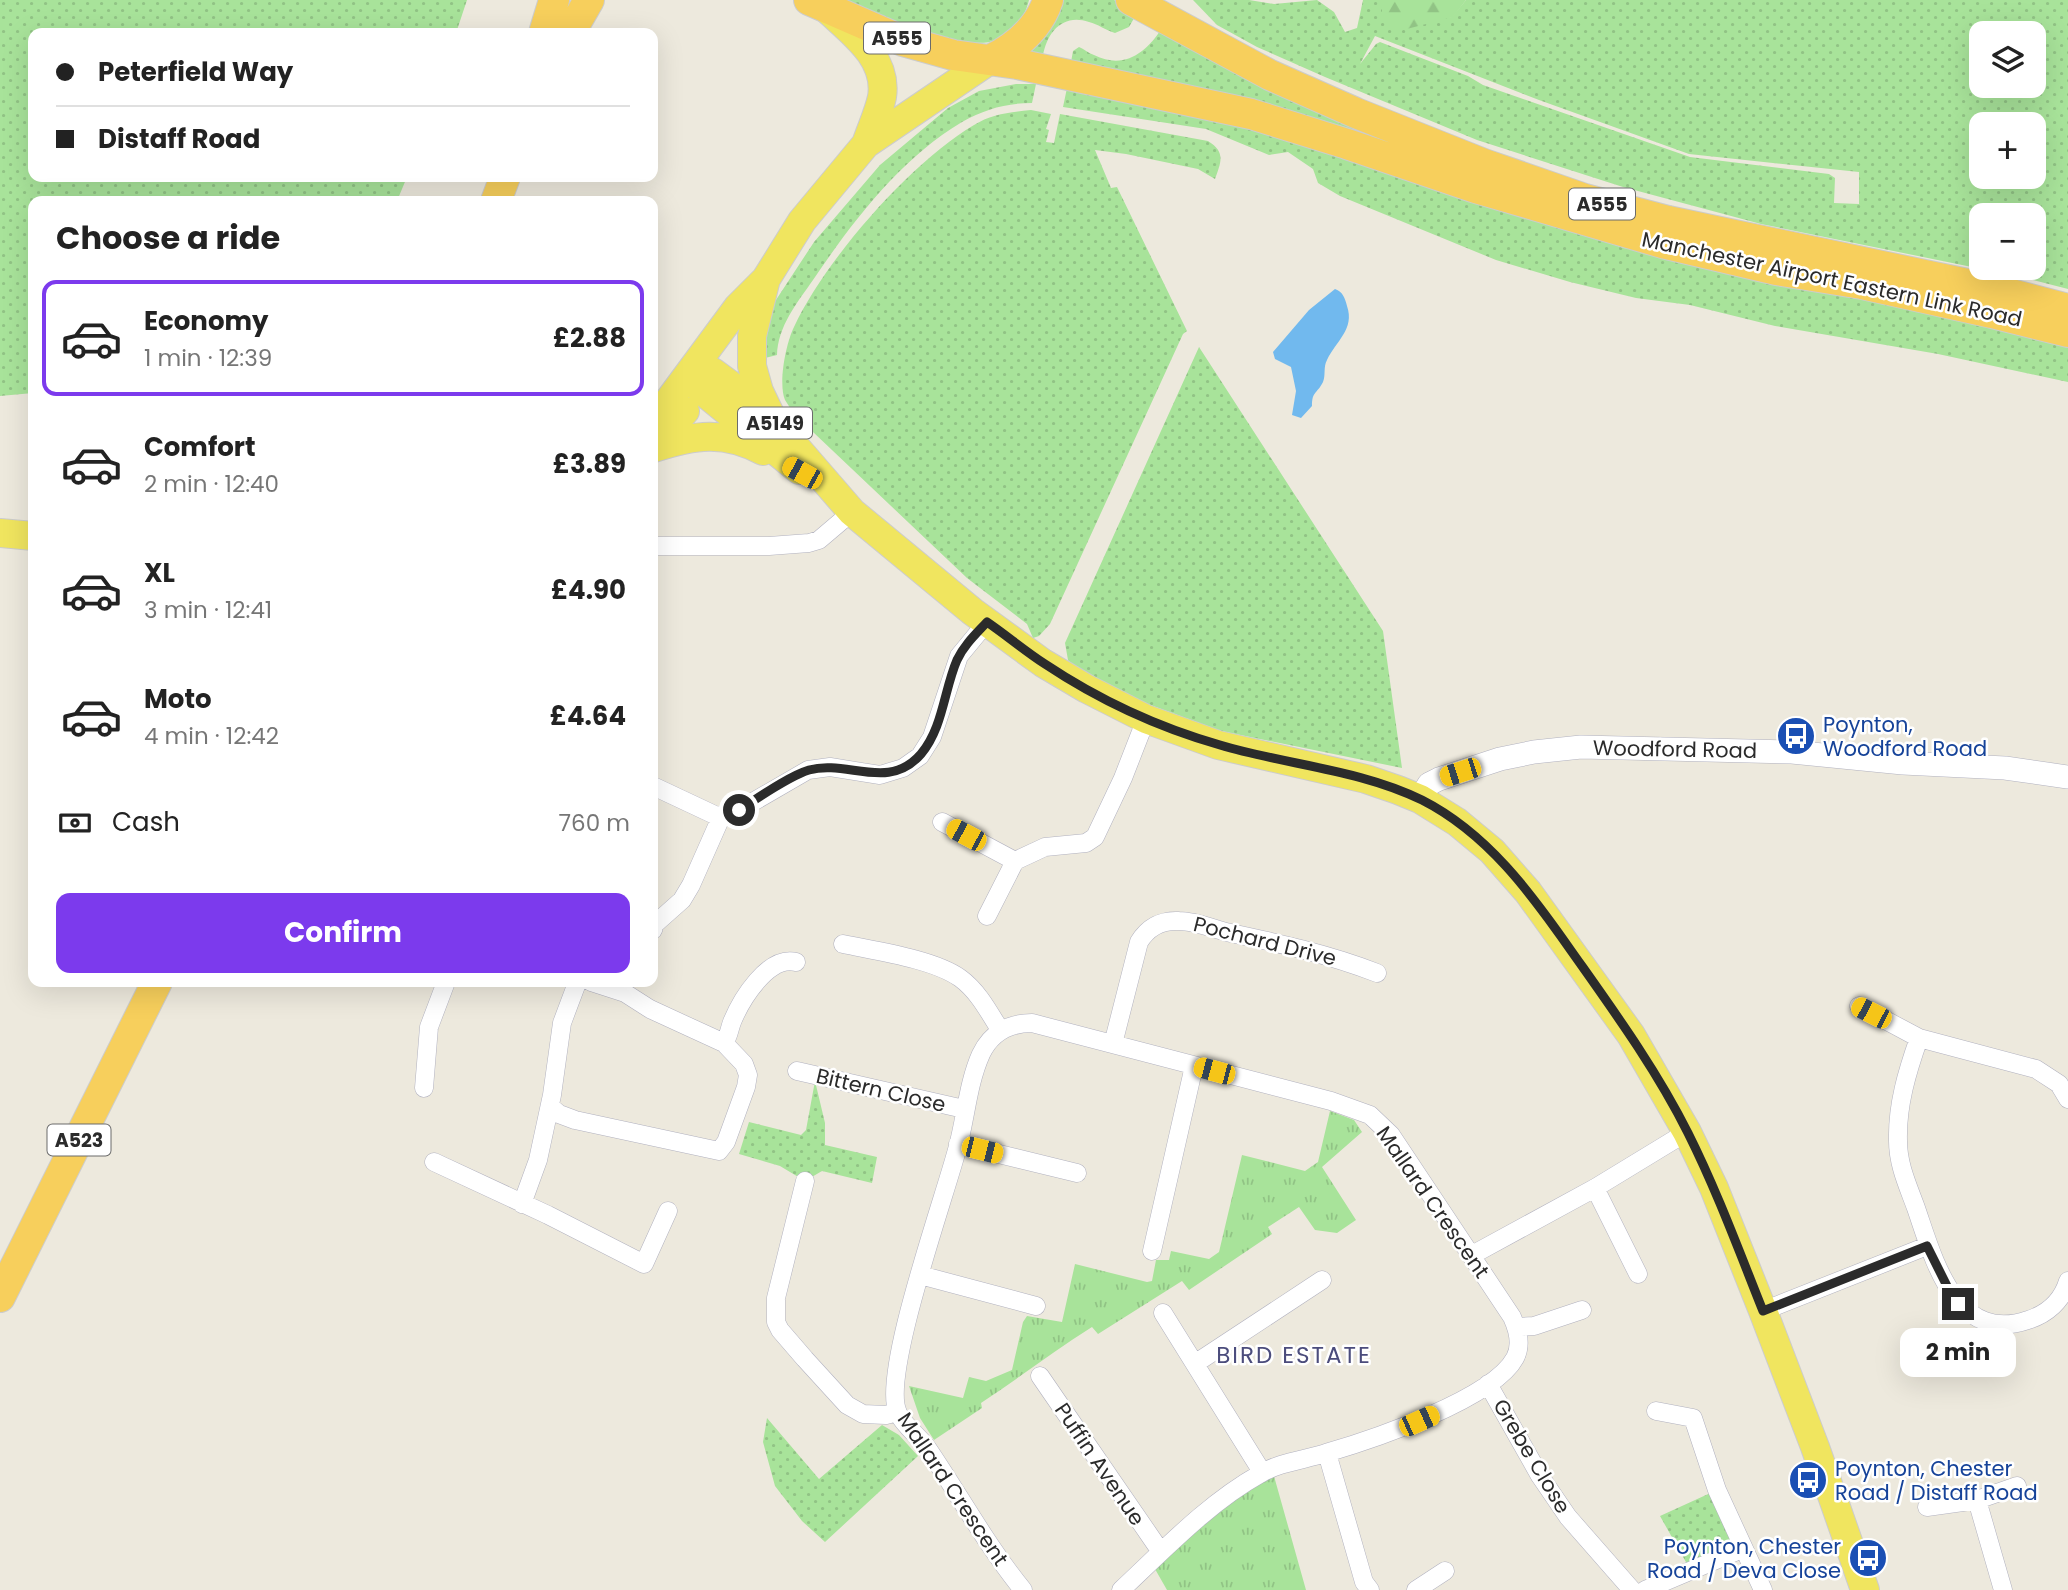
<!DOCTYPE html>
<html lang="en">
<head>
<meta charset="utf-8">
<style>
	:root { --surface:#fff; --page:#f6f6f6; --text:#222; --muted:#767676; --line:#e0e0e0; --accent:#7c3aed }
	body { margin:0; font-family:Poppins,sans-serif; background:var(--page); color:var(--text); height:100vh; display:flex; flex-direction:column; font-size:26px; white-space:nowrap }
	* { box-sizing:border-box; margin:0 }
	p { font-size:23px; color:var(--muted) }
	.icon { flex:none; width:38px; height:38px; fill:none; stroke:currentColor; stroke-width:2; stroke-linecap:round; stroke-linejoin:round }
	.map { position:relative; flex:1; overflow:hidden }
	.panel { position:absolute; left:28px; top:196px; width:630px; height:791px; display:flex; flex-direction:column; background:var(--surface); border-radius:14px; box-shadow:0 7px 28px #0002 }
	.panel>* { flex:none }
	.hud { position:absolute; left:28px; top:28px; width:630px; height:154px; border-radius:14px; box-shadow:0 7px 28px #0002; display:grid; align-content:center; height:154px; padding:0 28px; background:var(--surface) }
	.controls { position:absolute; left:1969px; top:21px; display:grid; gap:14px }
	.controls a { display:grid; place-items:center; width:77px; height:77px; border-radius:14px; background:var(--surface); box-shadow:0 7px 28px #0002; font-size:35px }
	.end { position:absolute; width:32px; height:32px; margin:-16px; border:9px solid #2b2b2b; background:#fff; box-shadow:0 0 0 4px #fff }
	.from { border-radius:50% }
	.bubble { position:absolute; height:49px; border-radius:14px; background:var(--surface); box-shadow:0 7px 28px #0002; font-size:23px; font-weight:700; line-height:49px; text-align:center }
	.car { position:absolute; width:21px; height:42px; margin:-21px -10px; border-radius:9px; box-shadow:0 0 5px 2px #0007; background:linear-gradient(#f5c518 24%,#345 0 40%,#f5c518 0 76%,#345 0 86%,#f5c518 0) }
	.hud b { display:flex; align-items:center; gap:24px; height:66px; font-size:26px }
	.hud b+b { border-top:2px solid var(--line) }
	.hud i { width:18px; height:18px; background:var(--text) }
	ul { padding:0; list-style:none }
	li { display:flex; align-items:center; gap:21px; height:116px; margin:0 14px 10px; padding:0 14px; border:4px solid transparent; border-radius:14px }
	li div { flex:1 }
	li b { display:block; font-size:26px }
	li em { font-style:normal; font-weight:700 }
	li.on { border-color:var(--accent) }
	li>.icon { width:63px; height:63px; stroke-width:1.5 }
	h2 { padding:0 28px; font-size:32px; line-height:84px }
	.pay { display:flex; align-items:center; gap:18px; height:77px; padding:0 28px; font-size:26px }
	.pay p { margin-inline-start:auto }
	.primary-button { display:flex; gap:14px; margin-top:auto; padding:14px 28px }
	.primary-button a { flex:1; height:80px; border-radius:14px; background:var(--accent); color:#fff; font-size:28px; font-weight:700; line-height:80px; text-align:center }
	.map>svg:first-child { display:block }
	.grass { fill:url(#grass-dots); fill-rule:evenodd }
	.forest { fill:url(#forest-firs) }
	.park { fill:url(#park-tufts) }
	.water { fill:#71b9ee }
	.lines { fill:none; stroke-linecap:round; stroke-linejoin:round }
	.minor-casing { stroke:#b1b1bf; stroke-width:19 }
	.tertiary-casing { stroke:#b1b1bf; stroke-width:24 }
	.primary-casing { stroke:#ccc; stroke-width:30 }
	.trunk-casing { stroke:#ccc; stroke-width:32 }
	.minor { stroke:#fff; stroke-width:18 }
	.tertiary { stroke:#fff; stroke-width:23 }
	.primary { stroke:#f0e55f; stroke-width:28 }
	.trunk { stroke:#f7cf5c; stroke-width:30 }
	.route { stroke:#2b2b2b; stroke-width:9 }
	.labels { text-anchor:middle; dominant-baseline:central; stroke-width:5; stroke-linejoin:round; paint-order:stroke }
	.shield { fill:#fff; stroke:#6b6b6b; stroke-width:2 }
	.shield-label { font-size:19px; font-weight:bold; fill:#2b2b2b }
	.street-label { font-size:21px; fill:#2b2b2b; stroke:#fff }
	.transit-label { font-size:21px; fill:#164399; stroke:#fff; text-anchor:start }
	.neighbourhood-label { font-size:23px; letter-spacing:2px; fill:#4b4c7c; stroke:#fff }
</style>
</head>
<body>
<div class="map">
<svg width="2068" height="1590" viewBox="0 0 2068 1590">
	<defs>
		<pattern id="grass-dots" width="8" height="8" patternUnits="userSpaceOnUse" patternTransform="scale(1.75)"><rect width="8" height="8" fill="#a8e39a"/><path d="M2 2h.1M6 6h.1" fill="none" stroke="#91c385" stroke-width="1.8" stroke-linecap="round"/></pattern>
		<pattern id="forest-firs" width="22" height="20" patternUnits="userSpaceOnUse" patternTransform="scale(1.75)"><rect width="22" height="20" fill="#a8e39a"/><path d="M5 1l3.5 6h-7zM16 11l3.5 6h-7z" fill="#91c385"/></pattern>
		<pattern id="park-tufts" width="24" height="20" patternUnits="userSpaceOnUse" patternTransform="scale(1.75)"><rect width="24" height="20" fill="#a8e39a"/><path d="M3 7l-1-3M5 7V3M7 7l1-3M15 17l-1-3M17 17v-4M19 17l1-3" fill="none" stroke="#91c385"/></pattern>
	</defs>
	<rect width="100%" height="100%" fill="#ede9dd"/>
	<path class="grass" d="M0 0H467L456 33H33V177H407L397 201H33V393L0 396Z
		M829 0H1029C1025 18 1013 33 996 40 963 54 864 12 829 0Z
		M1056 0H1114L1137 13 1129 27 1115 33C1105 30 1098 24 1089 22 1063 13 1047 32 1043 56L1025 53Z
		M1193 0H1249L1274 4 1317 0 1334 12 1345 32 1357 28 1363 0H1382L1383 21 1452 17 1466 0H2068V289L2021 277 1761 224 1623 187 1477 140 1325 77 1257 47 1217 25ZM1981 33H2034V86H1981ZM1375 36 1539 100 1689 154 1859 172V204L1834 203 1835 178 1829 174 1690 157 1483 85 1468 76 1380 42 1376 44 1360 64ZM1981 124H2034V177H1981ZM1981 215H2034V268H1981Z
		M1162 28 1379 130 1375 137C1276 103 1175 81 1071 62L1073 51 1079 47C1084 49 1088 53 1094 55 1124 70 1146 53 1162 28Z
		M1016 84H1036L1032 103C1006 103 985 109 962 122 900 159 853 221 813 280 797 303 778 326 777 355L757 360 774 303 814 242 880 165 948 108 979 91Z
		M1067 88 1256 128 1624 248 2068 341V382L1938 354 1775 326 1690 305 1636 298 1570 282 1496 260 1340 196 1318 183 1313 169 1288 152 1269 155 1206 129 1063 107Z
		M1031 110 1051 114 1046 129 1049 130 1046 142 1054 143 1060 114 1208 141C1226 152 1221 162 1215 179L1198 169 1126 154 1095 150 1111 188 1117 187 1187 331 1183 334 1050 624 1039 636 1033 638 1027 624 967 578 794 414C791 409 788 405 785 400 778 383 786 343 794 327 825 260 911 162 974 125 991 114 1011 112 1031 110Z
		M1199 347 1383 631 1402 768 1221 731 1115 692 1082 674 1068 660 1065 643Z
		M815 1081 825 1123V1145L877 1157 872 1183 822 1171 805 1181 780 1166 739 1154 749 1122 801 1135 806 1130Z
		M767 1418 819 1479 882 1425 899 1435 918 1456 825 1542 802 1521 775 1486 763 1442Z
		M1717 1490 1742 1549 1691 1571 1660 1516Z"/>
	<path class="forest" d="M1382 0H1466L1453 17 1399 31 1382 21Z"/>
	<path class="park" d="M1330 1111 1354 1120 1362 1132 1322 1167 1356 1220 1353 1222 1337 1233 1315 1230 1299 1207 1268 1227 1272 1234 1189 1290 1182 1281 1098 1334 1092 1327C1054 1351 1019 1378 981 1403L982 1408 934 1440 920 1418 909 1386 963 1398 969 1377 986 1381 1012 1370 1023 1322 1027 1316 1062 1322 1075 1264 1147 1282 1152 1281 1156 1260H1169L1171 1251 1209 1259 1219 1252 1242 1155 1305 1171 1318 1162Z
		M1272 1469 1306 1590H1167L1151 1562Z"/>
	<path class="water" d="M1335 289C1343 292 1345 298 1347 306 1355 329 1336 341 1327 360 1323 367 1326 375 1323 382 1317 394 1312 391 1312 406L1301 418 1292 415 1296 391 1291 367 1275 359 1273 352 1309 310Z"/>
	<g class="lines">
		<defs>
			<path id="minor" d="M653 546H769L809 543 819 540 852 512
				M653 786 719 817
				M942 822 1015 861
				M987 916 1015 861 1045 847 1086 843 1095 837 1123 778 1146 719
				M653 930 655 924 682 900 691 885 722 815 739 810 808 770 830 767 880 775 903 768 920 756 932 737 959 656 987 622
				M843 944C876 951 933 959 960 978 978 991 989 1012 1000 1030
				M1859 1006 1919 1038 2036 1069 2059 1084 2068 1099
				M1919 1038C1907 1072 1897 1105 1898 1141 1898 1165 1908 1186 1916 1208 1933 1257 1955 1345 2028 1320 2047 1314 2062 1301 2068 1281
				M724 1043C729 1036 729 1030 732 1022 741 1000 768 955 796 962
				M1113 1044 1139 942C1148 927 1162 920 1179 921 1194 921 1212 928 1226 932 1278 943 1328 954 1377 973
				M797 1071 964 1109
				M424 1088 429 1027 446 982
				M550 1106 559 1114 575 1120 719 1151 726 1142 746 1087 748 1075 744 1064 724 1043 650 1009 625 993 591 982
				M958 1144 1077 1173
				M434 1162 548 1215 644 1264 668 1211
				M805 1181 776 1298V1322L780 1330 805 1359 847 1405 863 1414 886 1415 897 1412
				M1595 1188 1638 1274
				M522 1204 538 1160 552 1095 562 1023 577 983
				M1152 1251 1194 1066
				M1472 1255 1595 1188 1687 1132
				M920 1275 1036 1306
				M1763 1311 1927 1246
				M1163 1313 1262 1472
				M1517 1327 1534 1326 1582 1310
				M1196 1363 1322 1280
				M1040 1376 1161 1552
				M1488 1384 1540 1476 1568 1517 1632 1590
				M1656 1411 1693 1418 1717 1490 1763 1590
				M1327 1453 1364 1582 1370 1590
				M1977 1500 2003 1590
				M1927 1507 1977 1500 2017 1486
				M1023 1590C987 1546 960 1496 928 1449 920 1437 904 1426 898 1413 880 1376 946 1194 958 1146 966 1116 968 1083 981 1054 991 1033 1009 1023 1032 1023L1331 1101 1370 1115 1391 1135 1512 1317C1518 1330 1522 1345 1515 1358 1493 1399 1371 1440 1326 1453 1304 1460 1280 1462 1260 1474 1208 1503 1164 1550 1121 1590
				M1416 1590 1445 1571
				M1645 1590 1742 1549"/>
			<path id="tertiary" d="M1420 799 1429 784 1439 779 1500 759 1534 752 1581 747 1792 752 1903 763 2005 768 2068 777"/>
			<path id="primary" d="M829 11C854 34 888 59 882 97 879 112 871 129 866 144
				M691 371 713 372 728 383 775 423 852 512 973 612 1043 663 1087 689 1146 719 1218 745 1366 779 1398 790 1420 799 1457 822 1492 851 1528 892 1631 1035 1687 1132 1714 1188 1763 1311 1815 1447 1865 1590
				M691 371 701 390 799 470
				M770 414 759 391 752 366V336L766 279 802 221 866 144 990 60
				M653 422 738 307 766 279
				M653 448 685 411
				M654 448C694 435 724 430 763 451
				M0 533 33 536"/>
			<path id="trunk" d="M809 0 903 41 953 55 1017 64 1251 114 1347 144 1476 188 1666 244 1776 270 1862 284 1992 313 2068 332
				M1131 0 1270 75 1356 113 1484 164 1585 199 1668 221 1996 290 2068 309
				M544 33 554 0
				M570 33 589 0
				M990 60C1016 47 1039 28 1048 0
				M496 201 505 177
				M0 1297 157 982"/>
		</defs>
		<use href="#minor" class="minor-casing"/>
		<use href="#tertiary" class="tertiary-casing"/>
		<use href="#primary" class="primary-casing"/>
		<use href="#trunk" class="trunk-casing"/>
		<use href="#minor" class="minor"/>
		<use href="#tertiary" class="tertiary"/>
		<use href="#primary" class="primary"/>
		<use href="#trunk" class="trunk"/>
	</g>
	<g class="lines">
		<path class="route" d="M739 810C758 798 789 776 809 770 847 759 888 792 921 754 943 728 944 690 957 660 964 645 976 634 987 622 1006 635 1025 651 1045 664 1099 700 1157 727 1220 745 1286 765 1359 769 1422 800 1487 833 1531 893 1572 952 1613 1010 1656 1069 1688 1133 1717 1191 1739 1251 1763 1311L1927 1246 1950 1292 1958 1304"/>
	</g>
	<defs>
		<symbol id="bus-disc" viewBox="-11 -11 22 22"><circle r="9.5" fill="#1a4fb4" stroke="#fff"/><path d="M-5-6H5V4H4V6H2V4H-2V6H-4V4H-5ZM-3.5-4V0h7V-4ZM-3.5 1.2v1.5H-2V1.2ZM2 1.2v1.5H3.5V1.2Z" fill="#fff"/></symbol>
	</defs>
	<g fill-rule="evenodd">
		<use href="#bus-disc" x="1774" y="714" width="44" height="44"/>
		<use href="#bus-disc" x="1786" y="1458" width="44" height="44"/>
		<use href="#bus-disc" x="1846" y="1536" width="44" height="44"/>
	</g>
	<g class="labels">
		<g class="shield">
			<rect x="864" y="22.5" width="66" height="31" rx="5"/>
			<rect x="1569" y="188.5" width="66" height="31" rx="5"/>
			<rect x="738" y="407.5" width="74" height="31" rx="5"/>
			<rect x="47.5" y="1124.5" width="63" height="31" rx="5"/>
		</g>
		<g class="shield-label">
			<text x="897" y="38">A555</text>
			<text x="1602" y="204">A555</text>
			<text x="775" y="423">A5149</text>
			<text x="79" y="1140">A523</text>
		</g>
		<g class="street-label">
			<text transform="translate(1832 279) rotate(12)">Manchester Airport Eastern Link Road</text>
			<text transform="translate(1675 749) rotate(1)">Woodford Road</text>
			<text transform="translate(1265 941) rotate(14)">Pochard Drive</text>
			<text transform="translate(881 1090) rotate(13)">Bittern Close</text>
			<text transform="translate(1433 1202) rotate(55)">Mallard Crescent</text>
			<text transform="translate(1532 1456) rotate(59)">Grebe Close</text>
			<text transform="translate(1100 1464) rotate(56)">Puffin Avenue</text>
			<text transform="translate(953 1489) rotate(56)">Mallard Crescent</text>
		</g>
		<g class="transit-label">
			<text x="1823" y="724">Poynton,<tspan x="1823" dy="24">Woodford Road</tspan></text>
			<text x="1835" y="1468">Poynton, Chester<tspan x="1835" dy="24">Road / Distaff Road</tspan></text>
			<text x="1841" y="1546" text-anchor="end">Poynton, Chester<tspan x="1841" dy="24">Road / Deva Close</tspan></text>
		</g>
		<g class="neighbourhood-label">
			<text x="1294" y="1355">BIRD ESTATE</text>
		</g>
	</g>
</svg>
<div class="controls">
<a><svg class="icon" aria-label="layers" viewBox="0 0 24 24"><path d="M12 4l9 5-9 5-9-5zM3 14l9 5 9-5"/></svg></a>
<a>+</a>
<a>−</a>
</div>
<i class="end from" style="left:739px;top:810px"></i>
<i class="end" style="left:1958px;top:1304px"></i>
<div class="bubble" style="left:1900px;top:1328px;width:116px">2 min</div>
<i class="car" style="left:802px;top:473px;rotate:299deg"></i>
<i class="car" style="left:1460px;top:772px;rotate:252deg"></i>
<i class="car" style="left:966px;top:835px;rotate:298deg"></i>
<i class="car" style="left:1871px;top:1013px;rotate:297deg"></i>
<i class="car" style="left:1214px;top:1071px;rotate:285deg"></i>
<i class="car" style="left:982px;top:1150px;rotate:104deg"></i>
<i class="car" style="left:1419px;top:1421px;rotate:66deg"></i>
<div class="hud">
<b><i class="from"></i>Peterfield Way</b>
<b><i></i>Distaff Road</b>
</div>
<section class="panel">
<h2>Choose a ride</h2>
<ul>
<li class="on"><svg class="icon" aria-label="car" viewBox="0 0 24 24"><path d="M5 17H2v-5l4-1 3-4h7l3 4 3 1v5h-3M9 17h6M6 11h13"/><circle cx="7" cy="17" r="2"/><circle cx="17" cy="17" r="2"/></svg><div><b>Economy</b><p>1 min · 12:39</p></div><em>£2.88</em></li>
<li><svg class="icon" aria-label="car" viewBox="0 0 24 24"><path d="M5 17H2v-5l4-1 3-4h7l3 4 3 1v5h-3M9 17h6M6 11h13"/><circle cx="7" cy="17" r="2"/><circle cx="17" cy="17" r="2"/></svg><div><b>Comfort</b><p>2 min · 12:40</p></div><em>£3.89</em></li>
<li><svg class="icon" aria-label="car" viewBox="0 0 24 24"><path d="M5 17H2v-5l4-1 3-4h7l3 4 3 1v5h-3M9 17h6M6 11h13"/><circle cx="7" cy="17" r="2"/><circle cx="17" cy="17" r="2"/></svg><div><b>XL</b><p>3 min · 12:41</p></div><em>£4.90</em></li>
<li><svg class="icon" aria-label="car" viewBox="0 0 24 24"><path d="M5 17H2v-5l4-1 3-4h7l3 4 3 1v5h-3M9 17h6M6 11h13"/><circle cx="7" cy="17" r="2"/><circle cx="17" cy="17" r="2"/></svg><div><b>Moto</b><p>4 min · 12:42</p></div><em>£4.64</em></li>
</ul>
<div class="pay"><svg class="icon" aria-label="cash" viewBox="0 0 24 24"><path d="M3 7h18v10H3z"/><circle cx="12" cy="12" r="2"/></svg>Cash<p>760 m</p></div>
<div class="primary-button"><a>Confirm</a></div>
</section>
</div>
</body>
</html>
